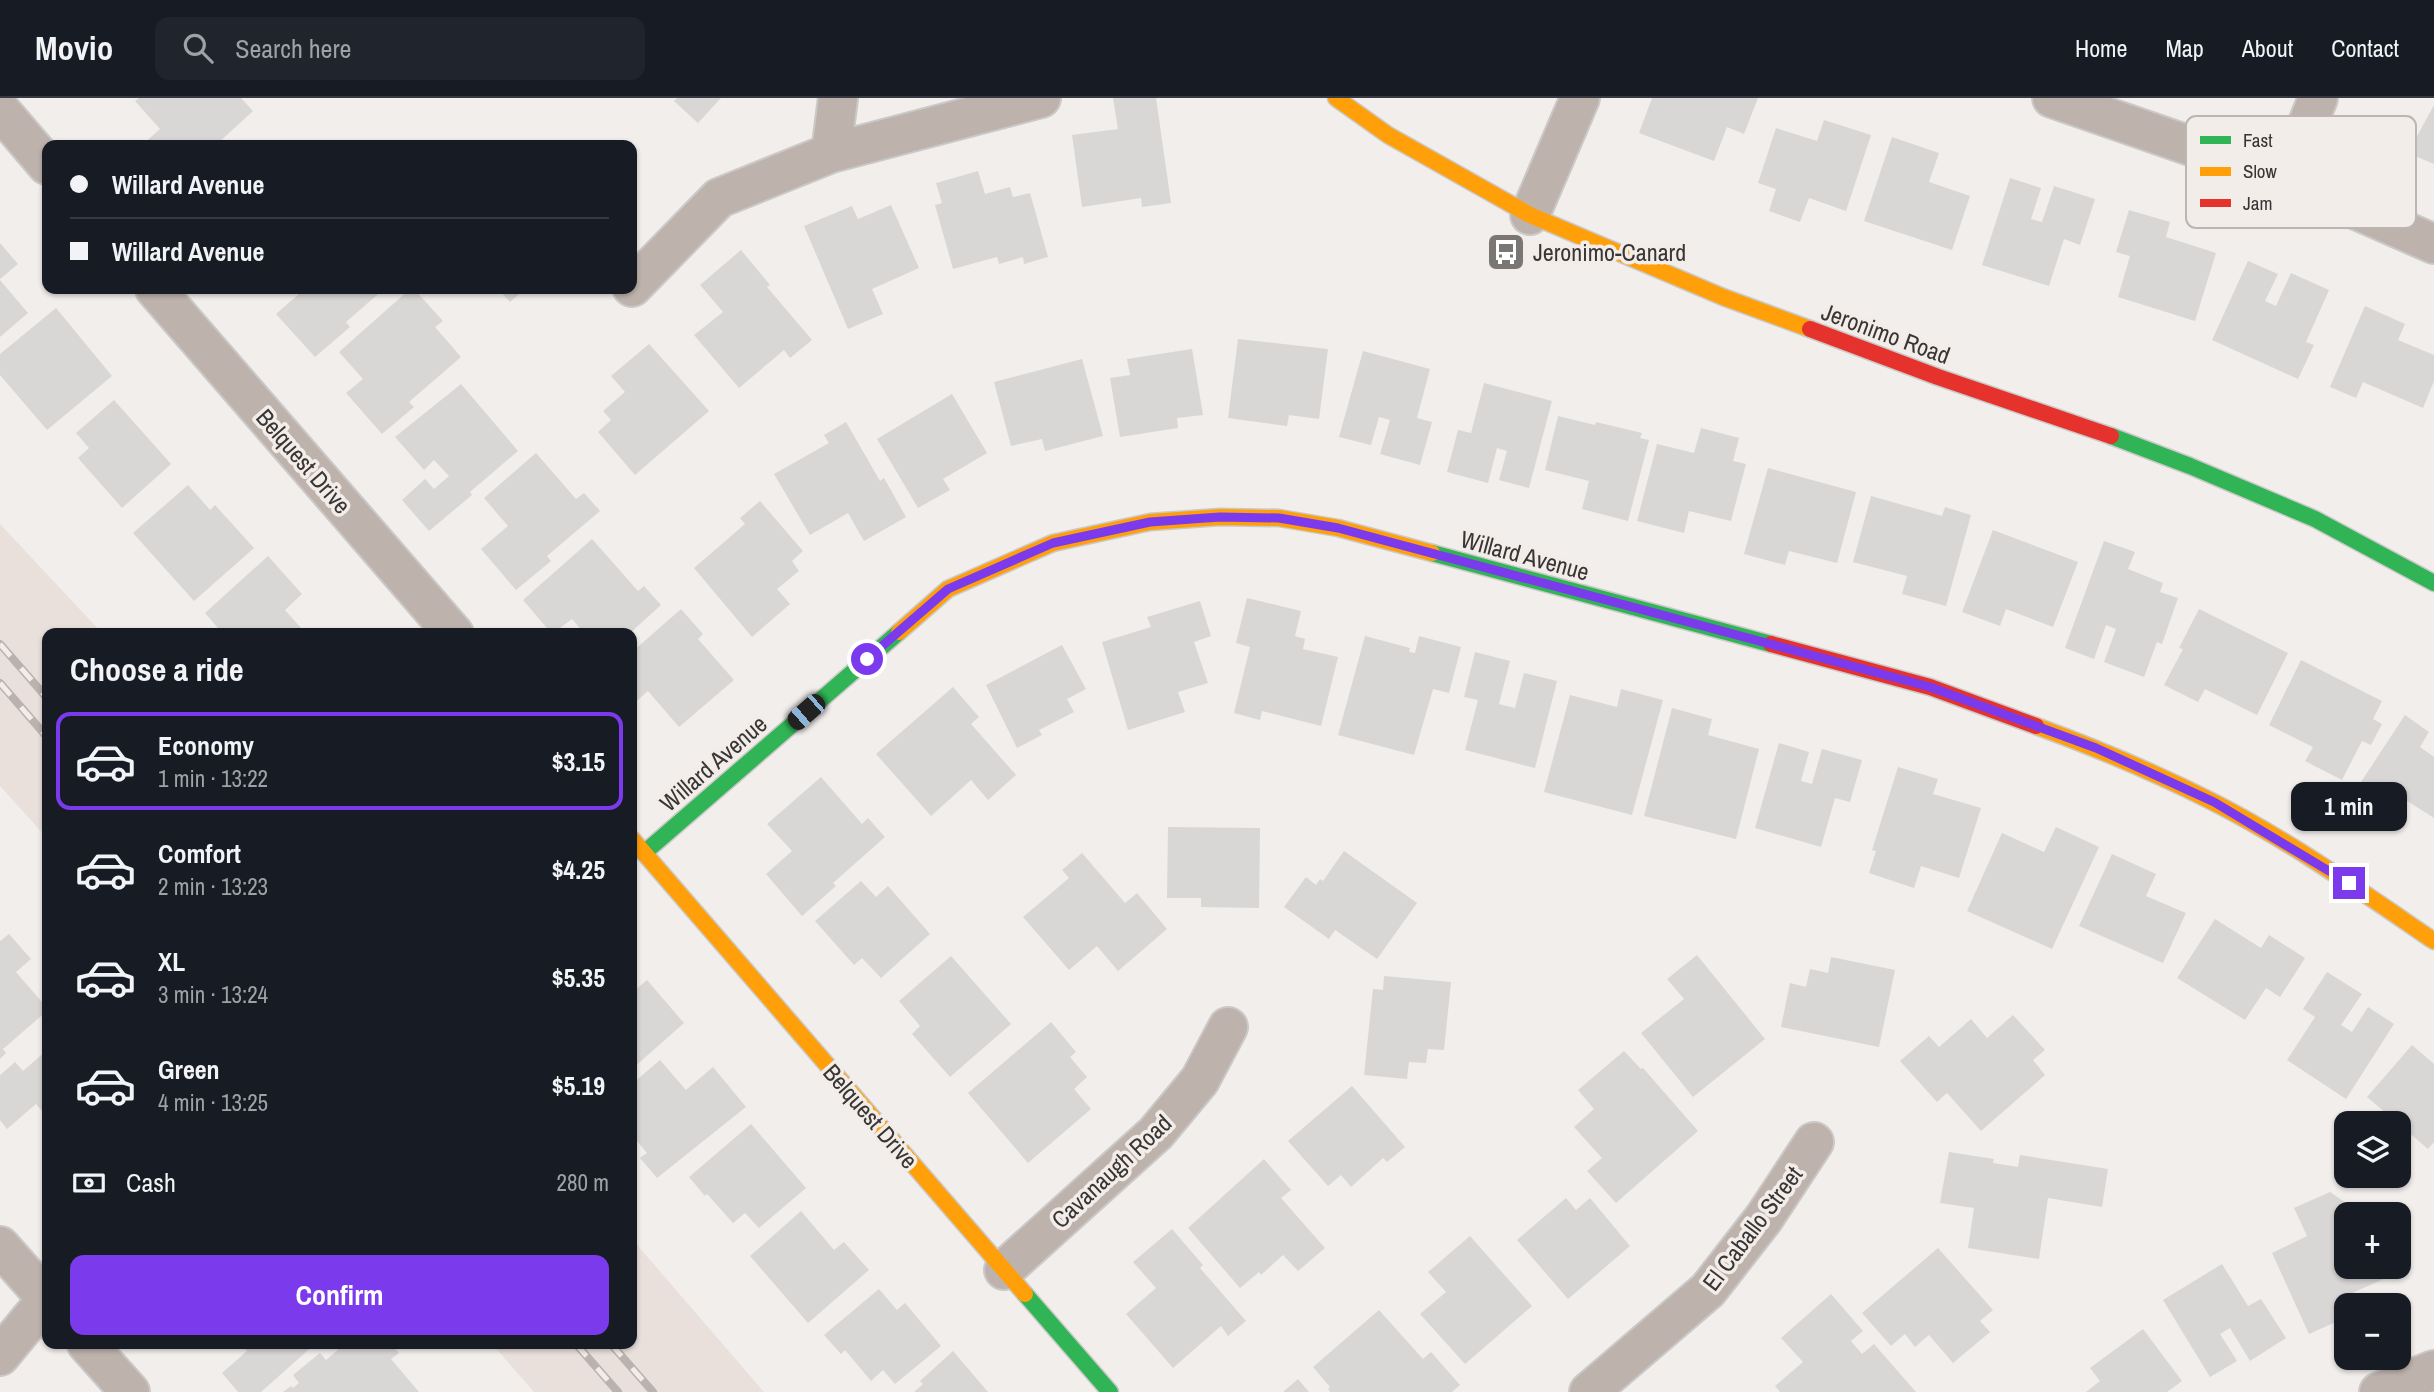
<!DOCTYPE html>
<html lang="en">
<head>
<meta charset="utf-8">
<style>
	:root { --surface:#171b24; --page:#20242c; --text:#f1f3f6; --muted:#9ea1a6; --line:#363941; --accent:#7c3aed }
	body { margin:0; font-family:"Archivo Narrow",sans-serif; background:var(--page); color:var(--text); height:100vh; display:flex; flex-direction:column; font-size:26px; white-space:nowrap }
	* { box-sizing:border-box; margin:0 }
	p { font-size:23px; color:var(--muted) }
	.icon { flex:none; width:38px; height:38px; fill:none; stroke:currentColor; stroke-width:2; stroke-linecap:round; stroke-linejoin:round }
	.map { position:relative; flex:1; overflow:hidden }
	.panel { position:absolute; left:42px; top:530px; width:595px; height:721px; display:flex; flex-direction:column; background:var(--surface); border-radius:14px; box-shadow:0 2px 5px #0004 }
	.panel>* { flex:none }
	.hud { position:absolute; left:42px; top:42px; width:595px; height:154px; border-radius:14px; box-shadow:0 2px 5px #0004; display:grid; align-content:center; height:154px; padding:0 28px; background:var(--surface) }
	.fabs { position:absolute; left:2334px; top:1013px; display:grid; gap:14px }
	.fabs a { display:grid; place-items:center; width:77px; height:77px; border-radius:14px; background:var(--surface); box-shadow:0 2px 5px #0004; font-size:35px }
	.end { position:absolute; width:32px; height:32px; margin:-16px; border:9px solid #7c3aed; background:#fff; box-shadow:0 0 0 4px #fff }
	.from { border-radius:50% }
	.bubble { position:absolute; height:49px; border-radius:14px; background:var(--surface); box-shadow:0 2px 5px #0004; font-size:23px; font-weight:700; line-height:49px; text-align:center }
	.car { position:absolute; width:21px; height:42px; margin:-21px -10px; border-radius:9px; box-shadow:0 0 5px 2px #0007; background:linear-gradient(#222 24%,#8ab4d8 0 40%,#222 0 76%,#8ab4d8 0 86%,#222 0) }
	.hud b { display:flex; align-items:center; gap:24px; height:66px; font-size:26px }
	.hud b+b { border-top:2px solid var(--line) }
	.hud i { width:18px; height:18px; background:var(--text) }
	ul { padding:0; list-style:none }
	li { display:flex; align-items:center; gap:21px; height:98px; margin:0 14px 10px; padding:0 14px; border:4px solid transparent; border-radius:14px }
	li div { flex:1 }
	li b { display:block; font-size:26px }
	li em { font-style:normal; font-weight:700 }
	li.on { border-color:var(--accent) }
	li>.icon { width:63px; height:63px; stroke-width:1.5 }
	h2 { padding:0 28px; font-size:32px; line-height:84px }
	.pay { display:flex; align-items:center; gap:18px; height:77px; padding:0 28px; font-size:26px }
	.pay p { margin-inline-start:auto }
	.cta { display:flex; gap:14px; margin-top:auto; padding:14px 28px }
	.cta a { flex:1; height:80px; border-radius:14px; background:var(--accent); color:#fff; font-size:28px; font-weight:700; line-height:80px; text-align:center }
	header { display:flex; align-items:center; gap:42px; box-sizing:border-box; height:98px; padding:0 35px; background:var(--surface); border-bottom:2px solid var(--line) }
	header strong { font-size:33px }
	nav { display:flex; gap:38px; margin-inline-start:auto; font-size:24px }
	.search { width:490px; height:63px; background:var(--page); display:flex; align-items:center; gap:18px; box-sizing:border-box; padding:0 24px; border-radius:14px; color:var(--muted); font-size:26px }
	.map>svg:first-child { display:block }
	.built { fill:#e9e0dc }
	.building { fill:#d9d7d6 }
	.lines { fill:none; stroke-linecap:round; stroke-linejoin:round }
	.street-casing { stroke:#cbc9c8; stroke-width:42 }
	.fast-casing { stroke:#cbc9c8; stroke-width:19 }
	.slow-casing { stroke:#cbc9c8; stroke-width:19 }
	.jam-casing { stroke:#cbc9c8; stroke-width:19 }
	.street { stroke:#beb2ac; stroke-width:38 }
	.fast { stroke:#30b455; stroke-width:16 }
	.slow { stroke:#ff9f0a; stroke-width:16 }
	.jam { stroke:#e5322d; stroke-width:16 }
	.rail-casing { stroke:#b9b2ae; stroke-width:8 }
	.rail { stroke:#f3edea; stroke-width:5; stroke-dasharray:16; stroke-linecap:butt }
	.route { stroke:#7c3aed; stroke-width:9 }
	.labels { text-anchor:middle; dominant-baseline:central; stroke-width:7; stroke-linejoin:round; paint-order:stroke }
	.poi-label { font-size:24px; fill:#383534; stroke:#f3edea; text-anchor:start }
	.street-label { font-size:24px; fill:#383534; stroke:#f3edea }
	.key { fill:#f3edea; stroke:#bbb6b3; stroke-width:2 }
	.key-label { font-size:19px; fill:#383534 }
</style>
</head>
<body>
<header>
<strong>Movio</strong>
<div class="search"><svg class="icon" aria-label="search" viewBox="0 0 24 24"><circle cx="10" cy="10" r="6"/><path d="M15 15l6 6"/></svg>Search here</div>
<nav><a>Home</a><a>Map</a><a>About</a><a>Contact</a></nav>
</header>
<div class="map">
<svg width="2434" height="1294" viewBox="0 0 2434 1294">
	<rect width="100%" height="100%" fill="#f1eeec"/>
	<path class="built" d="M0 426 102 535 47 536V740L0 688Z
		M632 1141 764 1294H534L492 1246H632Z"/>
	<path class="building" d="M139 0H241L253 13 216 47H142L160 31 135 3Z
		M677 0H721L698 25 674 3Z
		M1113 0H1156L1171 105 1142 109 1141 100 1082 109 1072 37 1118 31Z
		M1652 0H1758L1744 36 1727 29 1714 63 1639 35Z
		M2434 7V66L2408 55Z
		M1824 22 1871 37 1846 113 1809 100 1800 124 1769 113 1776 91 1758 85 1776 30 1817 43Z
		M1892 39 1939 55 1929 84 1970 98 1952 152 1864 123Z
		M978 73 985 96 1010 89 1013 99 1030 95 1048 159 1024 166 1023 159 999 166 997 159 953 171 935 107 942 105 936 85Z
		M2010 80 2041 90 2031 121 2042 124 2054 88 2095 101 2080 147 2064 141 2049 188 1982 167Z
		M891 107 919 170 872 191 883 216 848 231 804 128 852 108 858 121Z
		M2129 112 2170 124 2166 139 2216 155 2195 223 2118 199 2130 158 2116 154Z
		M0 145 18 166 0 181Z
		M741 152 770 187 767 189 812 242 790 260 784 252 739 290 694 237 723 214 700 187Z
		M2248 163 2278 176 2265 203 2276 208 2291 175 2329 192 2306 244 2314 247 2298 281 2212 242Z
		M0 182 28 215 0 239Z
		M297 191H384L346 224 350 229 315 259 276 216 300 195Z
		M410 191H414L443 223 435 229 461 259 409 304 414 309 382 336 346 295 363 281 339 254Z
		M498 191H525L510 204Z
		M2365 208 2405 226 2398 242 2434 257V283L2423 310 2363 284 2356 300 2330 289Z
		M56 210 112 278 47 332 0 277V256Z
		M1238 241 1328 251 1319 321 1289 317 1287 328 1228 320Z
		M649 246 709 313 635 377 598 334 611 322 603 313 625 294 611 278Z
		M1192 251 1203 317 1177 320 1178 330 1120 339 1110 280 1130 277 1127 261Z
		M1363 253 1430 271 1417 320 1432 324 1420 367 1380 356 1390 322 1379 319 1371 347 1339 339Z
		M1082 261 1103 338 1045 353 1042 341 1011 348 994 284Z
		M1484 285 1552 303 1529 390 1499 382 1507 353 1497 350 1488 385 1447 374 1458 332 1471 335Z
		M461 286 518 353 470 394 472 397 429 433 402 402 425 381 434 391 449 378 434 362 424 372 395 339Z
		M952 296 987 355 943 381 950 392 918 410 877 341Z
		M114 302 171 366 122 410 78 360 89 350 76 335Z
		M1558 318 1595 327 1596 324 1642 335 1640 340 1649 342 1628 423 1582 411 1589 383 1545 372Z
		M846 324 880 383 884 380 906 419 864 443 848 415 810 437 774 376 829 345 824 337Z
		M1701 330 1739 340 1733 363 1746 366 1731 423 1689 413 1684 435 1637 423 1657 346 1694 355Z
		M536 355 576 401 584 395 600 413 547 458 551 463 516 492 481 451 508 428 484 400Z
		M1768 370 1856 394 1837 465 1789 453 1785 467 1744 456Z
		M188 387 210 412 215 407 254 450 194 503 133 435Z
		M1871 398 1942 418 1945 409 1971 417 1946 508 1902 496 1907 478 1853 464Z
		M760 403 803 453 792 463 799 473 777 491 790 506 752 539 694 470 745 426 740 420Z
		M1993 432 2078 464 2053 529 2006 511 2000 528 1962 514Z
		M592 441 638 493 644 488 661 507 629 536H585L572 521 552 536 523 502Z
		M2104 443 2135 454 2128 471 2163 485 2160 494 2178 500 2162 546 2157 544 2144 579 2104 564 2116 531 2106 527 2094 561 2065 550Z
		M268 458 302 496 285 512 302 531 297 536H223L205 515Z
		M1247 500 1301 513 1295 538 1305 541 1303 551 1338 559 1321 628 1262 613 1260 622 1234 615 1250 549 1236 545Z
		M1200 503 1211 538 1194 544 1208 585 1178 594 1185 614 1128 632 1102 544 1151 529 1147 519Z
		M681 511 703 536 698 541 734 582 679 629 648 593 632 607V554Z
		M2199 511 2288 555 2257 617 2205 591 2198 604 2164 587 2183 551 2179 550Z
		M1365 538 1410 550 1409 554 1415 555 1419 538 1461 549 1449 595 1433 591 1414 657 1338 637Z
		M1062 547 1086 591 1067 601 1074 614 1039 632 1042 637 1017 650 986 587Z
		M1475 554 1510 563 1499 606 1515 610 1524 575 1557 583 1535 670 1465 652 1478 602 1464 599Z
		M2301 562 2382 603 2373 621 2382 626 2371 647 2362 643 2342 682 2305 663 2313 649 2269 627Z
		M953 589 979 619 971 626 1016 677 988 702 971 682 931 718 876 656Z
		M1621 591 1663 602 1632 717 1544 694 1570 597 1617 609Z
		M1672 610 1712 621 1708 637 1759 651 1736 741 1644 718Z
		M2405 617 2429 634 2420 649 2434 659V720L2401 699 2394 710 2359 687Z
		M1779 645 1809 654 1801 683 1812 686 1822 651 1862 662 1850 704 1835 700 1821 749 1755 730Z
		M1898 669 1938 681 1933 696 1981 710 1959 780 1921 768 1914 790 1869 775 1876 753 1872 752Z
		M821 679 862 726 868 720 885 739 833 785 836 788 802 818 766 776 792 753 767 726Z
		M1168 729 1260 730 1259 810 1201 809V800H1167Z
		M2056 729 2099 749 2052 851 1967 813 2002 735 2044 754Z
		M1344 753 1417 805 1377 861 1335 832 1329 841 1284 809 1306 779 1316 787 1320 781 1323 783Z
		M1082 755 1125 805 1137 795 1167 831 1118 873 1097 848 1069 872 1023 819 1069 780 1062 772Z
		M2112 756 2156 776 2146 798 2186 815 2163 865 2079 828Z
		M861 783 876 799 888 788 930 836 881 880 862 860 854 867 815 823Z
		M2215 821 2261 850 2269 837 2305 860 2280 899 2266 890 2245 922 2177 880Z
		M9 836 31 861 16 874 47 910V913L3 951 6 955 0 961V843Z
		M1697 857 1765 941 1693 999 1641 935 1684 901 1667 881Z
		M951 858 1011 926 950 979 912 936 920 928 899 903Z
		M1831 859 1895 872 1879 949 1781 929 1790 885 1806 889 1810 871 1828 875Z
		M2327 874 2362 896 2341 927 2352 934 2368 909 2394 926 2346 1001 2287 962 2315 919 2303 911Z
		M1384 878 1451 884 1444 952 1428 951 1426 965 1409 964 1407 981 1364 977 1373 891 1383 892Z
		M647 882 684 925 632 971V890L634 893Z
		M2013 917 2045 952 2033 962 2045 977 1981 1033 1947 995 1937 1004 1900 963 1929 938 1939 949 1971 921 1987 940Z
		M1051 924 1076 954 1070 959 1087 979 1074 991 1091 1011 1028 1065 968 995Z
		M2412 947 2434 966V1044L2428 1051 2367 999Z
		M47 952V1019L36 1006 7 1031 0 1022V977L15 964 23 973Z
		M1624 953 1641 971 1643 970 1698 1033 1616 1105 1587 1073 1602 1060 1574 1029 1594 1011 1578 992Z
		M660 962 686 992 713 969 746 1009 657 1080 640 1060 647 1055 632 1037V986Z
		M1352 988 1405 1049 1387 1064 1383 1060 1351 1089 1341 1077 1328 1088 1288 1043Z
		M751 1026 806 1090 759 1130 745 1115 733 1125 707 1096 705 1098 689 1079Z
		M1949 1054 1994 1061 1993 1065 2018 1069 2020 1057 2108 1071 2102 1109 2048 1100 2039 1161 1968 1150 1974 1110 1940 1105Z
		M1264 1061 1291 1092 1281 1100 1325 1150 1298 1173 1283 1157 1261 1177 1259 1174 1240 1190 1188 1130Z
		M2330 1094 2352 1109 2356 1116H2347V1169H2380L2386 1180 2341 1200 2347 1213V1219L2309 1236 2272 1155 2307 1138 2294 1110Z
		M1566 1100 1576 1112 1590 1100 1630 1148 1568 1201 1517 1142Z
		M801 1113 834 1152 844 1144 869 1172 808 1225 750 1158Z
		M1172 1131 1203 1167 1200 1170 1246 1223 1228 1238 1221 1228 1173 1270 1126 1216 1156 1190 1133 1164Z
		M1470 1138 1532 1208 1465 1266 1420 1216 1446 1194 1428 1174Z
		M1938 1150 1993 1212 1980 1223 1990 1234 1953 1265 1929 1237 1915 1249 1905 1236 1891 1248 1862 1215Z
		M2222 1166 2248 1208 2261 1201 2286 1240 2250 1263 2230 1230 2220 1236 2237 1263 2210 1279 2163 1202Z
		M879 1191 897 1212 905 1205 941 1248 895 1286 883 1272 871 1283 845 1252 841 1256 824 1237Z
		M1831 1196 1863 1233 1851 1243 1862 1256 1874 1246 1916 1294H1780L1775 1288 1803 1264 1781 1240Z
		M1379 1212 1423 1261 1431 1254 1460 1287 1452 1294H1330L1328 1291 1330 1289 1313 1269Z
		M2143 1231 2182 1283 2167 1294H2086L2100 1283 2090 1270Z
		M241 1246H315L261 1294H238L222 1275 247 1253Z
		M345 1246H391L399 1255 391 1261 419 1294H283L291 1288 293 1290 299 1285 293 1277 320 1255 326 1262Z
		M953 1253 988 1294H914L923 1286 920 1283Z
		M1298 1281 1309 1294H1283Z"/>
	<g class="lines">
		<defs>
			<path id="street" d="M2052 0 2286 81 2434 146
				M0 12 47 67
				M831 55 838 0
				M2286 81 2318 0
				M1530 117 1580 0
				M632 189 719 100 831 55 1041 0
				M155 191 454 536
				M0 1148 47 1201 0 1258
				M1004 1172 1156 1035 1200 982 1228 929
				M87 1246 130 1294
				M1589 1294 1708 1192 1764 1120 1814 1044
				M2379 1294 2434 1272"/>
			<path id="fast" d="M2111 338 2190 368 2315 421 2434 485
				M1432 455 1771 546
				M644 755 899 534
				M1025 1196 1110 1294"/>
			<path id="slow" d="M1336 0 1388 37 1530 117 1723 199 1810 231
				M899 534 948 491 1053 445 1150 424 1220 419 1279 420 1338 430 1432 455
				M2036 628C2096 650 2156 675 2213 704 2290 743 2362 794 2434 843
				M632 741 1025 1196"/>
			<path id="jam" d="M1810 231 1938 279 2111 338
				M1771 546 1930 589 2036 628"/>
		</defs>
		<use href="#street" class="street-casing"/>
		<use href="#fast" class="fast-casing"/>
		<use href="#slow" class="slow-casing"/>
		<use href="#jam" class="jam-casing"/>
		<use href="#street" class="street"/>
		<use href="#fast" class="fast"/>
		<use href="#slow" class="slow"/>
		<use href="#jam" class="jam"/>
		<defs>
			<path id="rail" d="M0 546 47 600
				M0 585 47 639
				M576 1246 618 1294
				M611 1246 653 1294"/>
		</defs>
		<use href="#rail" class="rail-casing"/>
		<use href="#rail" class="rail"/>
	</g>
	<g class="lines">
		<path class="route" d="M867 561 948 491 1053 445 1150 424 1220 419 1279 420 1338 430 1930 589 2096 650 2214 704 2349 785"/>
	</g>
	<defs>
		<symbol id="bus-square" viewBox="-11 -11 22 22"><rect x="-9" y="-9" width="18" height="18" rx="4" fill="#797674" stroke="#f3edea"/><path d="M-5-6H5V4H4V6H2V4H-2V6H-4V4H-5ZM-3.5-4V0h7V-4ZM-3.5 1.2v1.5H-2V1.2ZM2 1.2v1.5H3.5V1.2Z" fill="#fff"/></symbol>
	</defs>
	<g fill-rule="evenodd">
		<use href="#bus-square" x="1484" y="132" width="44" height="44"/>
	</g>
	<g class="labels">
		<g class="poi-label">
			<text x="1533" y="154">Jeronimo-Canard</text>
		</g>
		<g class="street-label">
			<text transform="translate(1886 235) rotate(20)">Jeronimo Road</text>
			<text transform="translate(304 363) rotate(49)">Belquest Drive</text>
			<text transform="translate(1525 457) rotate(15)">Willard Avenue</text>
			<text transform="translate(713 665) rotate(-41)">Willard Avenue</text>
			<text transform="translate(871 1018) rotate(49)">Belquest Drive</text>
			<text transform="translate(1111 1073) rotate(-43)">Cavanaugh Road</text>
			<text transform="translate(1752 1130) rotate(-53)">El Caballo Street</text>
		</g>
	</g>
	<rect x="2186" y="18" width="230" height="112" rx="10" class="key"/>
	<rect x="2200" y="38" width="31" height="8" fill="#30b455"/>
	<rect x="2200" y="69" width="31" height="9" fill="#ff9f0a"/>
	<rect x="2200" y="101" width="31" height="8" fill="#e5322d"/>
	<g class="key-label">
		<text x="2243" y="49">Fast</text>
		<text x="2243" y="80">Slow</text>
		<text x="2243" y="112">Jam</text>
	</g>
</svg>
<div class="fabs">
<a><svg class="icon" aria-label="layers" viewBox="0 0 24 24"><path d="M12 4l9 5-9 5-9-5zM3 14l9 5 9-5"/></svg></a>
<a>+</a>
<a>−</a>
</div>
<i class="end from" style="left:867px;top:561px"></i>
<i class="end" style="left:2349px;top:785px"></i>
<div class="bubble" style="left:2291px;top:684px;width:116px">1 min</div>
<i class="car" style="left:806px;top:614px;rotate:229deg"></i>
<div class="hud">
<b><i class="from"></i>Willard Avenue</b>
<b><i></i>Willard Avenue</b>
</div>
<section class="panel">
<h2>Choose a ride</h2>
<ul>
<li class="on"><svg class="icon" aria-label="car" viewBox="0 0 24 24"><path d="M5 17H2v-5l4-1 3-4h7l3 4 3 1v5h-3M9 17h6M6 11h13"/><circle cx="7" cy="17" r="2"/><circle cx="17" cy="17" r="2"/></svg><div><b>Economy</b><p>1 min · 13:22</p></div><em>$3.15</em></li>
<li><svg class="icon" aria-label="car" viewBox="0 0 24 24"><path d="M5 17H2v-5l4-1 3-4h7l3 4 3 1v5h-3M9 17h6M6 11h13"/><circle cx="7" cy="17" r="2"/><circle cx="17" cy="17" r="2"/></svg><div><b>Comfort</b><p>2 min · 13:23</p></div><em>$4.25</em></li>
<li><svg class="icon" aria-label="car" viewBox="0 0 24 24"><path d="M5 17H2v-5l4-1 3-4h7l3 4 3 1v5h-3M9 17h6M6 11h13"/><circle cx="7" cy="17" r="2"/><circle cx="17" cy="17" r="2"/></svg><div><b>XL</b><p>3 min · 13:24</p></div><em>$5.35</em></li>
<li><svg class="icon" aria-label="car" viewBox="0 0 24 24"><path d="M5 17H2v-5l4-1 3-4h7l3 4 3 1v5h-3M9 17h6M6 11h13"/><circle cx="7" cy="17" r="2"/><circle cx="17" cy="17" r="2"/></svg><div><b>Green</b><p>4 min · 13:25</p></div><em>$5.19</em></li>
</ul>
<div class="pay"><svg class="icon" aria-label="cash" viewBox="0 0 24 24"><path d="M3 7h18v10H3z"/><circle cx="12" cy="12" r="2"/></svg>Cash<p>280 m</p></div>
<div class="cta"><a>Confirm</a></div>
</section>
</div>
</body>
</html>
